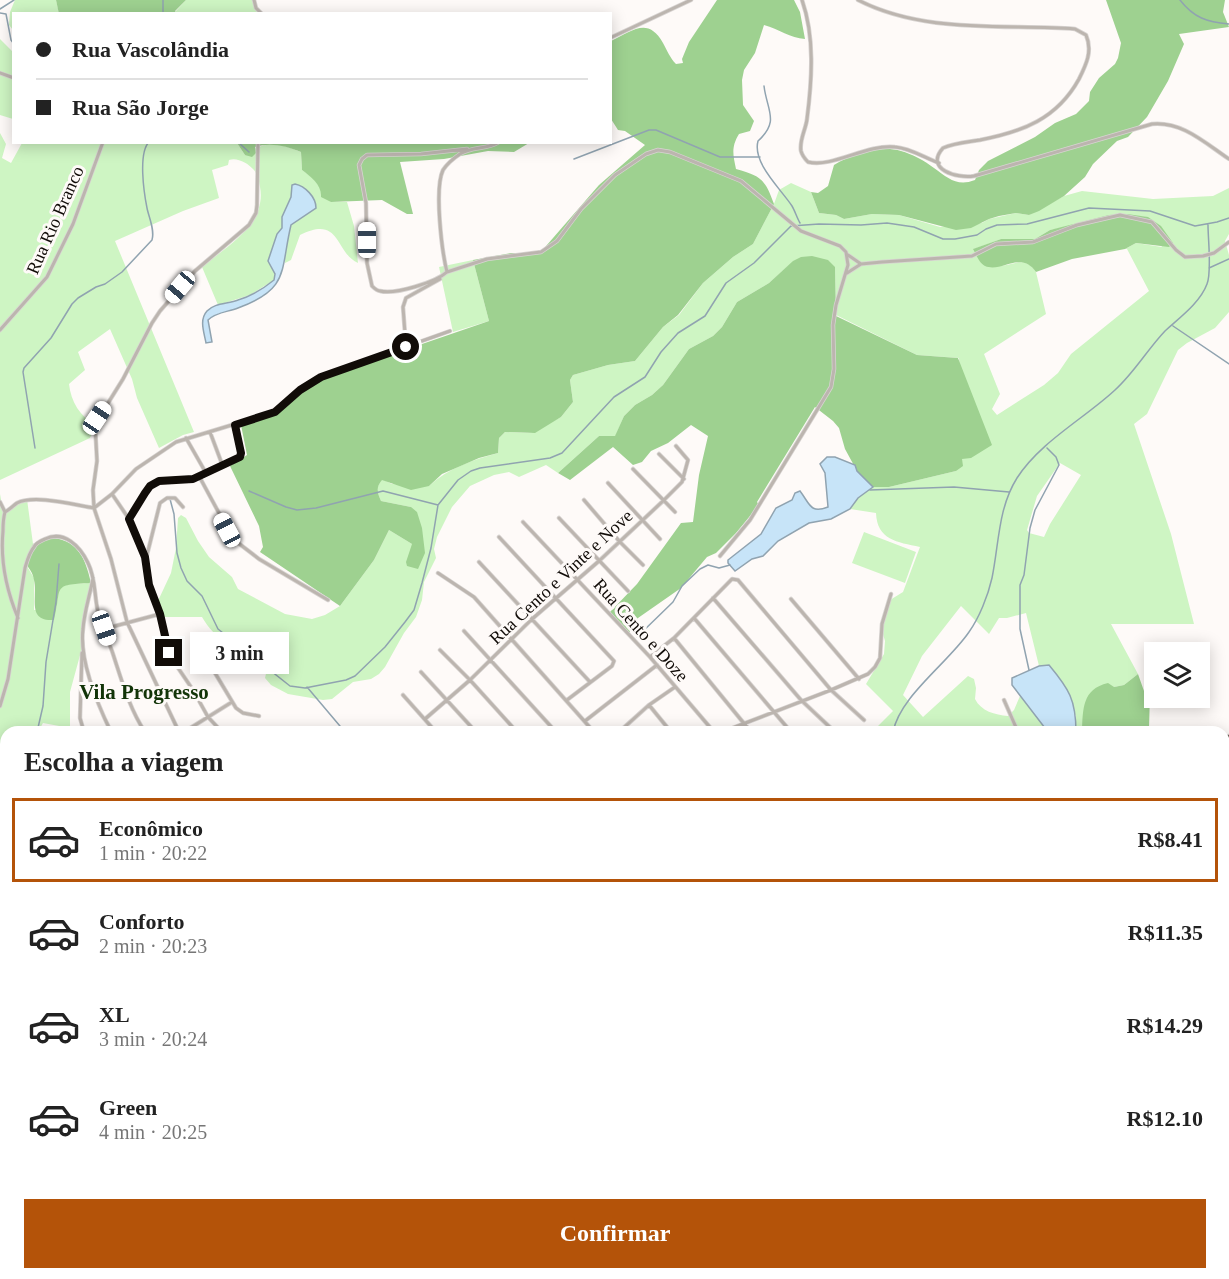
<!DOCTYPE html>
<html lang="pt">
<head>
<meta charset="utf-8">
<style>
	:root { --surface:#fff; --page:#f2f2f2; --text:#222; --muted:#767676; --line:#e0e0e0; --accent:#b45309 }
	body { margin:0; font-family:Georgia,serif; background:var(--page); color:var(--text); height:100vh; display:flex; flex-direction:column; font-size:22px; white-space:nowrap }
	* { box-sizing:border-box; margin:0 }
	p { font-size:20px; color:var(--muted) }
	.icon { flex:none; width:33px; height:33px; fill:none; stroke:currentColor; stroke-width:2; stroke-linecap:round; stroke-linejoin:round }
	.map { position:relative; flex:1; overflow:hidden }
	.sheet { position:absolute; left:0px; top:726px; width:1230px; height:554px; display:flex; flex-direction:column; background:var(--surface); border-radius:18px 18px 0 0; box-shadow:0 3px 15px #0003 }
	.sheet>* { flex:none }
	.top-card { position:absolute; left:12px; top:12px; width:600px; height:132px; border-radius:0px; box-shadow:0 3px 15px #0003; display:grid; align-content:center; height:132px; padding:0 24px; background:var(--surface) }
	.fabs { position:absolute; left:1144px; top:642px; display:grid; gap:12px }
	.fabs a { display:grid; place-items:center; width:66px; height:66px; border-radius:0px; background:var(--surface); box-shadow:0 3px 15px #0003; font-size:30px }
	.end { position:absolute; width:27px; height:27px; margin:-14px; border:8px solid #110c08; background:#fff; box-shadow:0 0 0 3px #fff }
	.from { border-radius:50% }
	.bubble { position:absolute; height:42px; border-radius:0px; background:var(--surface); box-shadow:0 3px 15px #0003; font-size:20px; font-weight:700; line-height:42px; text-align:center }
	.car { position:absolute; width:18px; height:36px; margin:-18px -9px; border-radius:8px; box-shadow:0 0 4px 2px #0007; background:linear-gradient(#fff 24%,#345 0 40%,#fff 0 76%,#345 0 86%,#fff 0) }
	.top-card b { display:flex; align-items:center; gap:21px; height:57px; font-size:22px }
	.top-card b+b { border-top:2px solid var(--line) }
	.top-card i { width:15px; height:15px; background:var(--text) }
	ul { padding:0; list-style:none }
	li { display:flex; align-items:center; gap:18px; height:84px; margin:0 12px 9px; padding:0 12px; border:3px solid transparent; border-radius:0px }
	li div { flex:1 }
	li b { display:block; font-size:22px }
	li em { font-style:normal; font-weight:700 }
	li.current { border-color:var(--accent) }
	li>.icon { width:54px; height:54px; stroke-width:1.5 }
	h2 { padding:0 24px; font-size:27px; line-height:72px }
	.action { display:flex; gap:12px; margin-top:auto; padding:12px 24px }
	.action a { flex:1; height:69px; border-radius:0px; background:var(--accent); color:#fff; font-size:24px; font-weight:700; line-height:69px; text-align:center }
	.map>svg:first-child { display:block }
	.green { fill:#cef5c3; fill-rule:evenodd }
	.forest { fill:#9ed190 }
	.water { fill:#c7e4f8; stroke:#90a3b0; stroke-width:1.5 }
	.lines { fill:none; stroke-linecap:round; stroke-linejoin:round }
	.stream { stroke:#90a3b0; stroke-width:1.5 }
	.minor-casing { stroke:#d8d4d2; stroke-width:4.5 }
	.tertiary-casing { stroke:#d8d4d2; stroke-width:5 }
	.motorway-casing { stroke:#d8d4d2; stroke-width:8 }
	.minor { stroke:#bcb5af; stroke-width:3 }
	.tertiary { stroke:#bcb5af; stroke-width:4 }
	.motorway { stroke:#73665a; stroke-width:6 }
	.route { stroke:#110c08; stroke-width:8 }
	.labels { text-anchor:middle; dominant-baseline:central; stroke-width:6; stroke-linejoin:round; paint-order:stroke }
	.street-label { font-size:18px; fill:#110c08; stroke:#fefaf8 }
	.quarter-label { font-size:21px; font-weight:bold; fill:#123408; stroke:#fefaf8 }
</style>
</head>
<body>
<div class="map">
<svg width="1229" height="1279" viewBox="0 0 1229 1279">
	<rect width="100%" height="100%" fill="#fefaf8"/>
	<path class="green" d="M15 0H56L59 13 14 14 13 30 9 25 10 12Z
		M186 0H256L254 8 258 13 176 14 175 12Z
		M0 39 13 52V119L0 115Z
		M0 133 6 144 2 158 11 163 22 143H237L245 155C264 140 280 143 301 152L302 170 313 178 331 202H347L354 226 358 263C335 253 341 214 300 235L291 260 285 263V250L291 225 316 208 291 189V197L282 217V228L277 234 268 261 275 274 274 280 250 295 218 305 202 267C226 247 267 224 260 187 259 181 258 175 254 170 248 163 237 157 229 160L228 165 212 170 219 198 183 211 115 241 194 432 183 435 159 448 137 398 132 379 110 329 78 352 85 370 69 384C71 402 80 416 95 425L90 438 0 480Z
		M791 183 811 192 819 213 836 215 844 219 872 214 899 215 940 227 982 223 989 219 1016 213 1029 215 1064 196 1082 191 1153 199 1213 196 1229 188V234L1225 241 1229 255V312L1215 328 1187 343 1178 350 1147 414 1134 424 1171 534 1194 624H1111L1138 674 1124 685 1114 687 1084 712 1082 732H1076V716L1049 665 1039 666 1026 613 1007 618H999L989 634 961 606 922 656 903 695 923 717 968 676 974 679 976 688 975 699C981 711 995 715 1008 716L1014 710 1020 696 1048 732H872L893 711 866 684 884 654 885 641 882 631 890 600 903 592 920 547C897 542 877 540 876 513L850 509 858 498 873 487H889L956 471 962 459 959 358 917 355 836 315 835 267 788 266 769 283 737 302 722 327 713 336 689 349 663 385 652 395 635 405 624 416 615 437 599 436 558 473 546 465 519 477 509 472 494 475 470 486 452 507 437 537 434 549 436 558 424 582 422 600 416 617 404 633 385 667 379 674 371 679 353 682 332 699 323 700 288 694 271 685 265 678 268 665C243 655 216 642 202 617H163L157 603 171 573 176 548 178 518 181 515 186 518 198 541 209 557 232 577 238 589 285 614 312 619 325 615 340 606 374 560 389 530 412 544 418 569 411 507 381 501C377 492 376 487 382 479L392 484 429 486C448 468 473 460 498 453L499 438 505 432 531 433 561 417 573 402 570 380 573 375 608 365 635 361 663 327 679 315 703 283 733 257 753 244 774 204 779 190ZM1128 215 1146 217 1162 247 1136 243 1125 249H1127L1149 291 1071 354 1058 373 1044 385 997 415 992 409 1000 394 984 354 1046 314 1036 272C1024 253 1010 268 994 266 990 266 984 263 980 261L974 249 1001 239H1035L1050 230ZM1060 463 1081 475 1050 524 1044 537 1029 533 1027 530 1037 496Z
		M473 260 489 321 453 332 439 267Z
		M0 494 3 511 27 499 33 544 25 563 34 578V610H56L59 589 65 584 91 583 82 628V648L70 692V728L43 723 38 732H6V765H4L0 756Z
		M864 532 916 552 905 583 852 563Z
		M1229 906V957L1224 964V911Z
		M1224 1155 1229 1157V1279H959L962 1274H1224Z"/>
	<path class="forest" d="M56 0H186L175 11 176 13 59 14Z
		M717 0H794L800 12 805 39C790 38 779 29 764 25L755 53 744 70 742 80 743 105 754 121 750 131 739 134C731 147 733 155 736 169 761 176 765 179 774 204L753 244 733 257 703 283 678 315 663 327 635 361 608 365 573 375 570 380 573 402 561 417 535 433 505 432 499 438 498 453 479 458 442 474 429 486 411 490 382 480C376 487 377 492 381 501L411 507 417 512 422 528 425 553 418 569 407 566 406 562 412 544 389 530 374 560 340 606 260 552 263 547 259 526 230 466 247 455 241 425 279 411 298 392 323 378 489 321 473 260 511 253H540L599 185 645 145 625 131 618 130 611 119V41C632 31 648 16 663 43 667 50 670 58 676 64L683 63 682 59 689 42Z
		M1106 0H1225L1223 12 1229 27 1179 34 1184 44 1168 81 1147 117 1128 137 1117 141 1093 164 1085 177 1064 196 1039 211 1029 215 1016 213 999 216 989 219 971 228 956 230 899 215 872 214 844 219 836 215 819 213 811 192 818 193 828 186 834 165C852 154 880 145 901 151 912 154 925 161 934 168 948 178 957 187 975 180L979 170 988 161 1035 137 1055 123 1076 114 1089 101 1090 92 1099 78 1115 64 1118 58 1121 43Z
		M237 143H529L514 152 488 151 444 159 400 162 413 214H407L382 200 331 202 321 197C322 185 311 177 302 170L301 152C287 146 270 142 255 147L256 153 252 157 245 155Z
		M1127 214 1148 217 1161 226 1173 243 1169 247 1136 243 1125 249 1072 259 1036 272C1021 250 1002 273 985 266 979 263 976 254 973 249L1001 239H1035L1050 230 1109 215Z
		M812 256 828 260 835 267 836 316 917 355 958 358 992 445 971 458 962 459 963 466 956 471 889 487H872L857 471 845 449 839 428 833 421 815 407 757 502 759 505 736 533 716 553 707 557 681 588 638 618 629 633 610 612 637 584 681 523 693 522 699 475 708 436 691 425 668 443 651 451 642 462 633 465 613 447 570 480 558 473 599 436H615L624 416 635 405 652 395 663 385 689 349 713 336 722 327 737 302 769 283 793 261 801 257Z
		M47 537C77 539 85 556 91 583 50 585 63 586 54 620 26 622 38 597 34 580 33 573 29 568 25 563L33 544Z
		M1138 674 1144 691 1150 694 1149 728 1146 732H1082C1083 709 1082 689 1108 683L1114 687 1124 685Z"/>
	<path class="water" d="M295 184C305 186 316 197 316 208L291 225C280 271 290 289 238 308 228 312 216 312 208 320L212 342 206 343C204 332 199 320 207 311 214 303 228 304 238 300 251 296 263 289 274 280L275 274 268 261 277 234 282 228V217L291 197 292 185Z
		M827 457H835L855 465 857 471 873 487 858 498 850 509 831 519 809 523 778 541 763 556 752 559 735 571 728 563V560L761 534 776 508 792 500 795 493 800 491C810 504 810 514 828 507L825 473 820 464Z
		M1049 665C1069 689 1076 700 1076 732H1048L1012 685V678L1039 666Z"/>
	<g class="lines">
		<path class="stream" d="M163 0V14
			M1180 0C1194 18 1207 22 1229 24
			M0 9 14 0
			M0 13 6 14 11 40 14 44
			M764 86C767 111 780 121 758 141 752 163 781 189 792 206 795 211 797 218 800 223
			M238 142 249 152
			M574 159 649 130H656L720 157H760
			M1209 268 1229 259
			M1173 326 1229 364
			M35 448 23 372 24 368 51 338 72 304 78 298 96 287 105 284 122 272 152 240C155 230 149 218 147 208 144 193 138 153 149 142
			M870 490 954 487 1009 492
			M249 491 286 507 297 510 316 508 383 491 438 505
			M170 499 174 514 177 553 181 568 187 581 202 596 218 629 290 686 305 688 346 680 355 676 385 647 405 622 414 610 422 583 431 548 438 505 458 480 471 471 480 468 550 458 562 453 614 397 645 377 661 352 678 333 705 316 726 283 754 263 791 226 819 224 861 225 887 223 914 227 943 239H955L977 235 986 229 997 225 1027 224 1089 208 1150 211 1195 226 1217 222 1229 218
			M637 637 673 602 682 586 700 569 708 565 719 568 730 565
			M1029 670 1020 629V585L1024 575 1030 528 1035 510 1059 465 1056 457 1047 448
			M307 687 345 732
			M37 732 43 706 46 662 56 602 59 564
			M893 732C900 696 948 663 969 632 979 618 988 596 992 578 999 544 998 508 1017 478 1040 442 1085 418 1115 390 1134 373 1147 350 1165 331 1179 318 1200 303 1207 284 1212 272 1208 240 1208 225
			M0 782 6 779
			M0 783 6 789
			M1225 1008V986L1229 977
			M0 1075 6 1074
			M1224 1227 1229 1223
			M299 1279 303 1274
			M652 1279 656 1274
			M982 1279 985 1274
			M1163 1279 1167 1274"/>
		<defs>
			<path id="minor" d="M254 0 256 8 262 14
				M802 0C815 37 812 80 807 119 806 129 799 140 801 151 802 155 805 159 808 162 833 168 866 144 895 147 910 148 925 158 939 163
				M858 0C924 34 1003 24 1075 29L1086 35C1093 51 1086 65 1079 79 1057 119 1022 132 980 140 968 142 954 143 943 148 924 169 957 179 974 176L1152 124C1182 121 1205 143 1229 159
				M610 38 691 0
				M0 73 14 78
				M499 142C487 150 472 146 460 154 454 158 447 164 443 170 434 189 442 252 447 272L487 259 541 252 557 241 581 209 615 175 646 154 658 150 670 152 741 181 801 231 840 246 846 252 848 265 836 305 833 325 834 369 831 387 750 520 720 556
				M848 255 861 264
				M447 272C436 282 395 295 380 291 378 291 374 288 372 286L367 263 366 203 359 165 362 159 367 155 421 154 467 149
				M847 273 861 264 882 262 972 256 996 244 1033 242 1077 225 1120 215 1152 222 1176 250 1185 257 1203 256 1214 253 1229 242
				M0 330 47 277 73 224 103 142
				M406 347 403 307 406 298 440 279
				M210 432 222 464
				M186 438 206 473
				M659 454 684 479
				M633 469 675 512
				M199 476 233 539 259 559 328 600
				M608 483 660 539
				M112 494 129 519 144 553 149 585 160 614 172 659 193 690 208 717 222 732
				M584 500 620 542 643 565
				M0 502 5 512
				M94 508 112 494 136 469 176 442 271 413 278 410 300 390 321 377 450 331
				M5 512C3 519 3 524 3 531 0 562 6 589 18 618
				M5 512C9 510 13 506 17 503 35 494 74 505 94 508
				M559 518 628 591
				M129 519 145 493 150 486 159 481 193 479 240 457 241 453 235 425
				M523 522 650 657 714 732
				M499 537 614 661 612 666 567 700
				M146 559 160 503 167 498H175L183 507
				M479 562 590 682
				M438 573 474 597 594 732
				M93 578C90 595 84 612 83 629 79 661 97 703 111 732
				M713 598 801 700 835 732
				M791 599 859 679
				M694 618 791 732
				M104 629 160 614
				M464 631 556 732
				M674 638 751 732
				M200 648 236 708 243 713 259 716
				M440 650 470 680 517 732
				M82 653 80 718 84 732
				M650 657 674 638 732 579 738 580 831 690 864 720
				M421 672 476 732
				M403 695 436 732
				M1004 700 1018 732
				M649 705 671 732
				M0 706 8 679 25 568C27 561 29 553 34 547 36 543 40 541 45 539 64 530 80 546 88 563 96 579 94 595 98 612 101 625 107 638 112 651 121 678 129 708 145 732
				M425 719 470 680 532 619 599 561 663 501 682 482 688 460 676 446
				M585 721 657 665
				M179 732 127 622 111 559 94 508 93 490 97 461 95 424 123 379 152 323 160 311 195 271 249 225 256 213 257 205 258 142
				M184 732 232 702
				M619 732 649 705 675 687
				M722 732 831 690 868 674 875 667 880 658 882 624 891 594
				M0 925 6 930
				M1224 1057 1229 1056
				M0 1137 6 1133
				M0 1161 6 1159
				M0 1193 6 1190
				M0 1221 6 1219
				M0 1256 6 1253
				M52 1274 54 1279
				M110 1274V1279
				M202 1274 224 1275 240 1279
				M352 1274V1279
				M382 1274V1279
				M433 1274 445 1276 457 1274
				M471 1274V1279
				M529 1274V1279
				M556 1274 557 1279
				M586 1274V1279
				M616 1274 617 1279
				M710 1274 719 1279
				M18 1279 29 1274
				M82 1279 94 1274
				M247 1279 250 1274
				M313 1279 317 1274
				M323 1279V1274
				M414 1279 415 1274
				M502 1279V1274
				M545 1279 552 1274
				M663 1279 667 1274
				M692 1279 696 1274
				M727 1279 731 1274
				M765 1279 769 1274
				M799 1279 802 1274
				M834 1279 838 1274
				M868 1279 872 1274
				M897 1279 901 1274"/>
			<path id="tertiary" d="M1002 1274 1003 1279"/>
			<path id="motorway" d="M1224 748 1229 738
				M1224 771 1229 763
				M1224 780 1229 773
				M944 1279 947 1274
				M950 1279 953 1274
				M963 1279 969 1274"/>
		</defs>
		<use href="#minor" class="minor-casing"/>
		<use href="#tertiary" class="tertiary-casing"/>
		<use href="#motorway" class="motorway-casing"/>
		<use href="#minor" class="minor"/>
		<use href="#tertiary" class="tertiary"/>
		<use href="#motorway" class="motorway"/>
	</g>
	<g class="lines">
		<path class="route" d="M169 653 160 614 149 585 145 557 129 519 145 493 150 486 159 481 193 479 240 457 241 453 235 425 275 412 300 390 321 377 406 347"/>
	</g>
	<g class="labels">
		<g class="street-label">
			<text transform="translate(55 220) rotate(-66)">Rua Rio Branco</text>
			<text transform="translate(561 577) rotate(-43)">Rua Cento e Vinte e Nove</text>
			<text transform="translate(641 630) rotate(48)">Rua Cento e Doze</text>
		</g>
		<g class="quarter-label">
			<text x="144" y="692">Vila Progresso</text>
		</g>
	</g>
</svg>
<div class="fabs">
<a><svg class="icon" aria-label="layers" viewBox="0 0 24 24"><path d="M12 4l9 5-9 5-9-5zM3 14l9 5 9-5"/></svg></a>
</div>
<i class="end from" style="left:406px;top:347px"></i>
<i class="end" style="left:169px;top:653px"></i>
<div class="bubble" style="left:190px;top:632px;width:99px">3 min</div>
<i class="car" style="left:367px;top:240px;rotate:0deg"></i>
<i class="car" style="left:180px;top:287px;rotate:220deg"></i>
<i class="car" style="left:97px;top:418px;rotate:34deg"></i>
<i class="car" style="left:227px;top:530px;rotate:332deg"></i>
<i class="car" style="left:104px;top:628px;rotate:161deg"></i>
<div class="top-card">
<b><i class="from"></i>Rua Vascolândia</b>
<b><i></i>Rua São Jorge</b>
</div>
<section class="sheet">
<h2>Escolha a viagem</h2>
<ul>
<li class="current"><svg class="icon" aria-label="car" viewBox="0 0 24 24"><path d="M5 17H2v-5l4-1 3-4h7l3 4 3 1v5h-3M9 17h6M6 11h13"/><circle cx="7" cy="17" r="2"/><circle cx="17" cy="17" r="2"/></svg><div><b>Econômico</b><p>1 min · 20:22</p></div><em>R$8.41</em></li>
<li><svg class="icon" aria-label="car" viewBox="0 0 24 24"><path d="M5 17H2v-5l4-1 3-4h7l3 4 3 1v5h-3M9 17h6M6 11h13"/><circle cx="7" cy="17" r="2"/><circle cx="17" cy="17" r="2"/></svg><div><b>Conforto</b><p>2 min · 20:23</p></div><em>R$11.35</em></li>
<li><svg class="icon" aria-label="car" viewBox="0 0 24 24"><path d="M5 17H2v-5l4-1 3-4h7l3 4 3 1v5h-3M9 17h6M6 11h13"/><circle cx="7" cy="17" r="2"/><circle cx="17" cy="17" r="2"/></svg><div><b>XL</b><p>3 min · 20:24</p></div><em>R$14.29</em></li>
<li><svg class="icon" aria-label="car" viewBox="0 0 24 24"><path d="M5 17H2v-5l4-1 3-4h7l3 4 3 1v5h-3M9 17h6M6 11h13"/><circle cx="7" cy="17" r="2"/><circle cx="17" cy="17" r="2"/></svg><div><b>Green</b><p>4 min · 20:25</p></div><em>R$12.10</em></li>
</ul>
<div class="action"><a>Confirmar</a></div>
</section>
</div>
</body>
</html>
